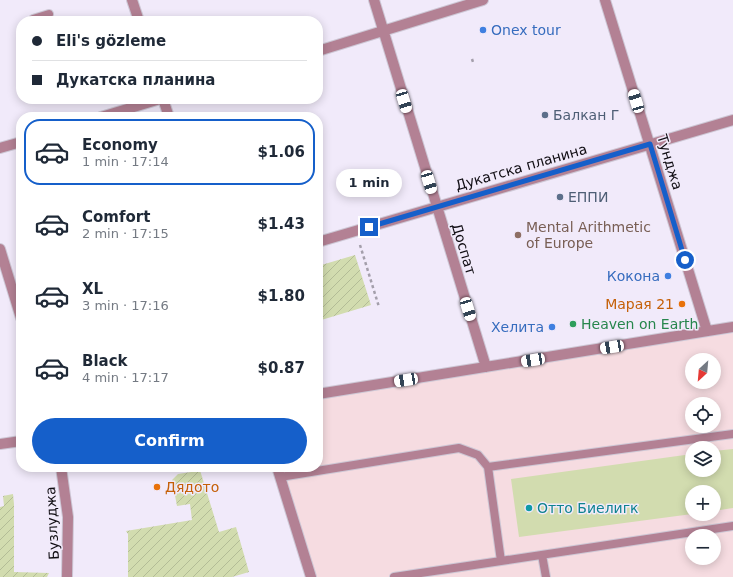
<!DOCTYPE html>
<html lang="en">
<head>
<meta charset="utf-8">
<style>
	:root { --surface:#fff; --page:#f6f6f7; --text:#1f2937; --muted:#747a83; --line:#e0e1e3; --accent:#155fca }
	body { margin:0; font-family:"DejaVu Sans",sans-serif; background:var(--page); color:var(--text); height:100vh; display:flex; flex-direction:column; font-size:15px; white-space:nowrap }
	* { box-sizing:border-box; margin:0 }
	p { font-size:13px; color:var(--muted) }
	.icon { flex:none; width:22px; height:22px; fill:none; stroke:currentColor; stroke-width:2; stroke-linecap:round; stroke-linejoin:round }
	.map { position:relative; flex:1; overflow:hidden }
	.side { position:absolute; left:16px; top:112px; width:307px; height:360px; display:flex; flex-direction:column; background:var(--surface); border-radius:16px; box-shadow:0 2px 10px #0003 }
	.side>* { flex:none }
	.banner { position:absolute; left:16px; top:16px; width:307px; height:88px; border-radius:16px; box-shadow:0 2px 10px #0003; display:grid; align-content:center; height:88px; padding:0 16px; background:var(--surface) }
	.needle { width:26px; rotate:206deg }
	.controls { position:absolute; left:685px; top:353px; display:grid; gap:8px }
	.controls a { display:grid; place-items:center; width:36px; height:36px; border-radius:50%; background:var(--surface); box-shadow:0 2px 10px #0003; font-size:20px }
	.end { position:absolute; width:18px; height:18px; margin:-9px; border:5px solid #155fca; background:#fff; box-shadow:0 0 0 2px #fff }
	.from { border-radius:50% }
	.bubble { position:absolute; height:28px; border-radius:14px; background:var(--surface); box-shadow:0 2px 10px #0003; font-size:13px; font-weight:800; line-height:28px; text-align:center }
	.car { position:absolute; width:12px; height:24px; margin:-12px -6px; border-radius:5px; box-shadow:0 0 3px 1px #0007; background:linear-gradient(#fff 24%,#345 0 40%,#fff 0 76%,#345 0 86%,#fff 0) }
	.banner b { display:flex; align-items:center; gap:14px; height:38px; font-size:15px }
	.banner b+b { border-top:1px solid var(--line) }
	.banner i { width:10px; height:10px; background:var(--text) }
	ul { padding:7px 0 0; list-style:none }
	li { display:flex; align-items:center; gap:12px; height:66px; margin:0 8px 6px; padding:0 8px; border:2px solid transparent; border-radius:16px }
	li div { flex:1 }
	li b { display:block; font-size:15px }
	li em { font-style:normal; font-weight:800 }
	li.current { border-color:var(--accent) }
	li>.icon { width:36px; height:36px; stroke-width:1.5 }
	.action { display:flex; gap:8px; margin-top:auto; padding:8px 16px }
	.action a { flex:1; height:46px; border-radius:24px; background:var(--accent); color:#fff; font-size:16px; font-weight:800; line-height:46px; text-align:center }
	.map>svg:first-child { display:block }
	.medical { fill:#f6dce1; fill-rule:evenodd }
	.green { fill:#d2dcaf }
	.garden { fill:url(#garden-furrows) }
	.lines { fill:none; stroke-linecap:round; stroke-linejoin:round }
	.lane-casing { stroke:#cdc7d5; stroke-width:10 }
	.street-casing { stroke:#cdc7d5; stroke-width:12 }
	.path { stroke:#a49fab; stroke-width:2.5; stroke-dasharray:3 3; stroke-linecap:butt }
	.lane { stroke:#b38194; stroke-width:8 }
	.street { stroke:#b38194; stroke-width:10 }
	.route { stroke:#155fca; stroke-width:5 }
	.shop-dot { fill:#3f7fe0; stroke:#f1eafa; stroke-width:1.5 }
	.service-dot { fill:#5c6f8a; stroke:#f1eafa; stroke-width:1.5 }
	.education-dot { fill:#8d6e63; stroke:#f1eafa; stroke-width:1.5 }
	.food-dot { fill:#e8710a; stroke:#f1eafa; stroke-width:1.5 }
	.leisure-dot { fill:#2e9e5b; stroke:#f1eafa; stroke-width:1.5 }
	.culture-dot { fill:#0f9aa8; stroke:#f1eafa; stroke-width:1.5 }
	.labels { text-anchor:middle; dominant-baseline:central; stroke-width:3; stroke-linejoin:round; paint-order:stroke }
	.shop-label { font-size:14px; fill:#366cbe; stroke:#f1eafa; text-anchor:end }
	.service-label { font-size:14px; fill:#4e5e75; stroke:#f1eafa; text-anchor:start }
	.street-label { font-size:14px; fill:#100d13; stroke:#f1eafa }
	.education-label { font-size:14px; fill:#785e54; stroke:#f1eafa; text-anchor:start }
	.food-label { font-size:14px; fill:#c56008; stroke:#f1eafa; text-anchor:end }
	.leisure-label { font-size:14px; fill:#27864d; stroke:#f1eafa; text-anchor:start }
	.culture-label { font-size:14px; fill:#0d838f; stroke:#f1eafa; text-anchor:start }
</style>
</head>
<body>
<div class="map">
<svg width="733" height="577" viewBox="0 0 733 577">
	<defs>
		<pattern id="garden-furrows" width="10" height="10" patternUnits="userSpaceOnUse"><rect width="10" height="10" fill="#d2dcaf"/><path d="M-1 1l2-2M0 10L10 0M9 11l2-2" fill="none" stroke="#b3bc96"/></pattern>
	</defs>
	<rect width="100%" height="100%" fill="#f1eafa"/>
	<path class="medical" d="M733 333V577H311L274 467H318V397ZM692 360H714V382H692ZM692 404H714V426H692ZM692 448H714V470H692ZM692 492H714V514H692ZM692 536H714V558H692Z"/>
	<path class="green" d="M733 449V508L714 511V492H692V514L519 537 511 479 692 454V470H714V451Z"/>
	<path class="garden" d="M355 255 371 305 318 321V266Z
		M199 467 219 532 236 527 249 572 232 577H128V534L126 531 192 520 190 504 177 506 172 480 178 474 191 472 190 468Z
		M13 494 14 504V572L49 573 47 577H0V507L4 506 3 496Z"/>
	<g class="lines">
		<defs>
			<path id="lane" d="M33 19 49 14
				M733 434 488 467 501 561 733 526
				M280 477 459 448 478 455 488 467
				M542 555 546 577
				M394 577 501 561"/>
			<path id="street" d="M132 0 139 21
				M374 0 486 367
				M605 0 707 331
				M318 51 483 0
				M163 99 169 117
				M101 117 160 99
				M0 148 21 142
				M318 242 733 120
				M0 249 21 318
				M318 394 733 327
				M0 444 21 441
				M61 467 68 517 67 577
				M277 467 311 577"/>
		</defs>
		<use href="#lane" class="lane-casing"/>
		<use href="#street" class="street-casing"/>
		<path class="path" d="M472 59 473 62
			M360 245 379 307"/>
		<use href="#lane" class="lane"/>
		<use href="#street" class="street"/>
	</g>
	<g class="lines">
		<path class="route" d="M369 227 650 144 685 260"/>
	</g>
	<g class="shop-dot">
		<circle cx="483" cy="30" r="4"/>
		<circle cx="668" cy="276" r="4"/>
		<circle cx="552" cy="327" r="4"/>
	</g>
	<g class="service-dot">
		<circle cx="545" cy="115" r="4"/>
		<circle cx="560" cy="197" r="4"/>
	</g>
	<circle class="education-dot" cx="518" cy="235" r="4"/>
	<g class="food-dot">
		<circle cx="682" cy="304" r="4"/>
		<circle cx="157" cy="487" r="4"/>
	</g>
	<circle class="leisure-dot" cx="573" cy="324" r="4"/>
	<circle class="culture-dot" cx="529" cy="508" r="4"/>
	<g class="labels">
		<g class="shop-label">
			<text x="491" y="30" text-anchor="start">Onex tour</text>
			<text x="660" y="276">Кокона</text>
			<text x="544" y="327">Хелита</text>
		</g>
		<g class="service-label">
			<text x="553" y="115">Балкан Г</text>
			<text x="568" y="197">ЕППИ</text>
		</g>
		<g class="street-label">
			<text transform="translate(670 162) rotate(73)">Тунджа</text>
			<text transform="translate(521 167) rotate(-16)">Дукатска планина</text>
			<text transform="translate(464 249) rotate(73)">Доспат</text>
			<text transform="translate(52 523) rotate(-93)">Бузлуджа</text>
		</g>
		<g class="education-label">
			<text x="526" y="227">Mental Arithmetic<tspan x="526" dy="16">of Europe</tspan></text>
		</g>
		<g class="food-label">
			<text x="674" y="304">Марая 21</text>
			<text x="165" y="487" text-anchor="start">Дядото</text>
		</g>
		<g class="leisure-label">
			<text x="581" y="324">Heaven on Earth</text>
		</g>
		<g class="culture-label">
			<text x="537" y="508">Отто Биелигк</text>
		</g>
	</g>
</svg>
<div class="controls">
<a><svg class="needle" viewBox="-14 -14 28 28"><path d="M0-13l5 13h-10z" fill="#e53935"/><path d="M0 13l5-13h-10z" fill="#747a83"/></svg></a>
<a><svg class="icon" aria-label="locate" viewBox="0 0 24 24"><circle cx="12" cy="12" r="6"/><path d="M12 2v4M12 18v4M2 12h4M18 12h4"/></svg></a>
<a><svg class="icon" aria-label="layers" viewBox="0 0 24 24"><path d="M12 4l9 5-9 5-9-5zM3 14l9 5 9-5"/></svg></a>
<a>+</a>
<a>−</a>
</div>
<i class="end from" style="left:685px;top:260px"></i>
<i class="end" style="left:369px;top:227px"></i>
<div class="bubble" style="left:336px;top:169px;width:66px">1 min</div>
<i class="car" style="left:404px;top:101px;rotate:163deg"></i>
<i class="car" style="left:636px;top:101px;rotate:343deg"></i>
<i class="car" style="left:429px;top:182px;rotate:163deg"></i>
<i class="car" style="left:468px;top:309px;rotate:163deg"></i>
<i class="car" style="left:612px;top:347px;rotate:261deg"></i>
<i class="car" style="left:533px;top:360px;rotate:261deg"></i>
<i class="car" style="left:406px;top:380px;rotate:261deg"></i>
<div class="banner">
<b><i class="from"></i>Eli's gözleme</b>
<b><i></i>Дукатска планина</b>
</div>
<section class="side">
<ul>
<li class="current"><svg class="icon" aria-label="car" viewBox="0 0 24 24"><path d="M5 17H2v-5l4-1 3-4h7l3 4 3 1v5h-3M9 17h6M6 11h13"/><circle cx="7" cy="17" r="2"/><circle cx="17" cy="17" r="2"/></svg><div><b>Economy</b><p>1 min · 17:14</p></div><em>$1.06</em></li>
<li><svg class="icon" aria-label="car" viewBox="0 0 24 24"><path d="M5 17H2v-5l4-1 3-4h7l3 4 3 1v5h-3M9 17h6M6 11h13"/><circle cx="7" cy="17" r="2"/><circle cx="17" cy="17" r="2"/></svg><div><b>Comfort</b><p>2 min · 17:15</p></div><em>$1.43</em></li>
<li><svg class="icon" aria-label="car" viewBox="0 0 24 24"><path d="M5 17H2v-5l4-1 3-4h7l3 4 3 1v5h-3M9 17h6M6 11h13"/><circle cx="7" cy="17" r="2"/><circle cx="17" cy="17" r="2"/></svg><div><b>XL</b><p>3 min · 17:16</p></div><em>$1.80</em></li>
<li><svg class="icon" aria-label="car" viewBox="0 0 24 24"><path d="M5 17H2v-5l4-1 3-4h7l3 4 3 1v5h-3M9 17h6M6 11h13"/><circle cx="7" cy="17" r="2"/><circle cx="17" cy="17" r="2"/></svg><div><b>Black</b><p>4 min · 17:17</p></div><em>$0.87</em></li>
</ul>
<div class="action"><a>Confirm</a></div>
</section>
</div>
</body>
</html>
